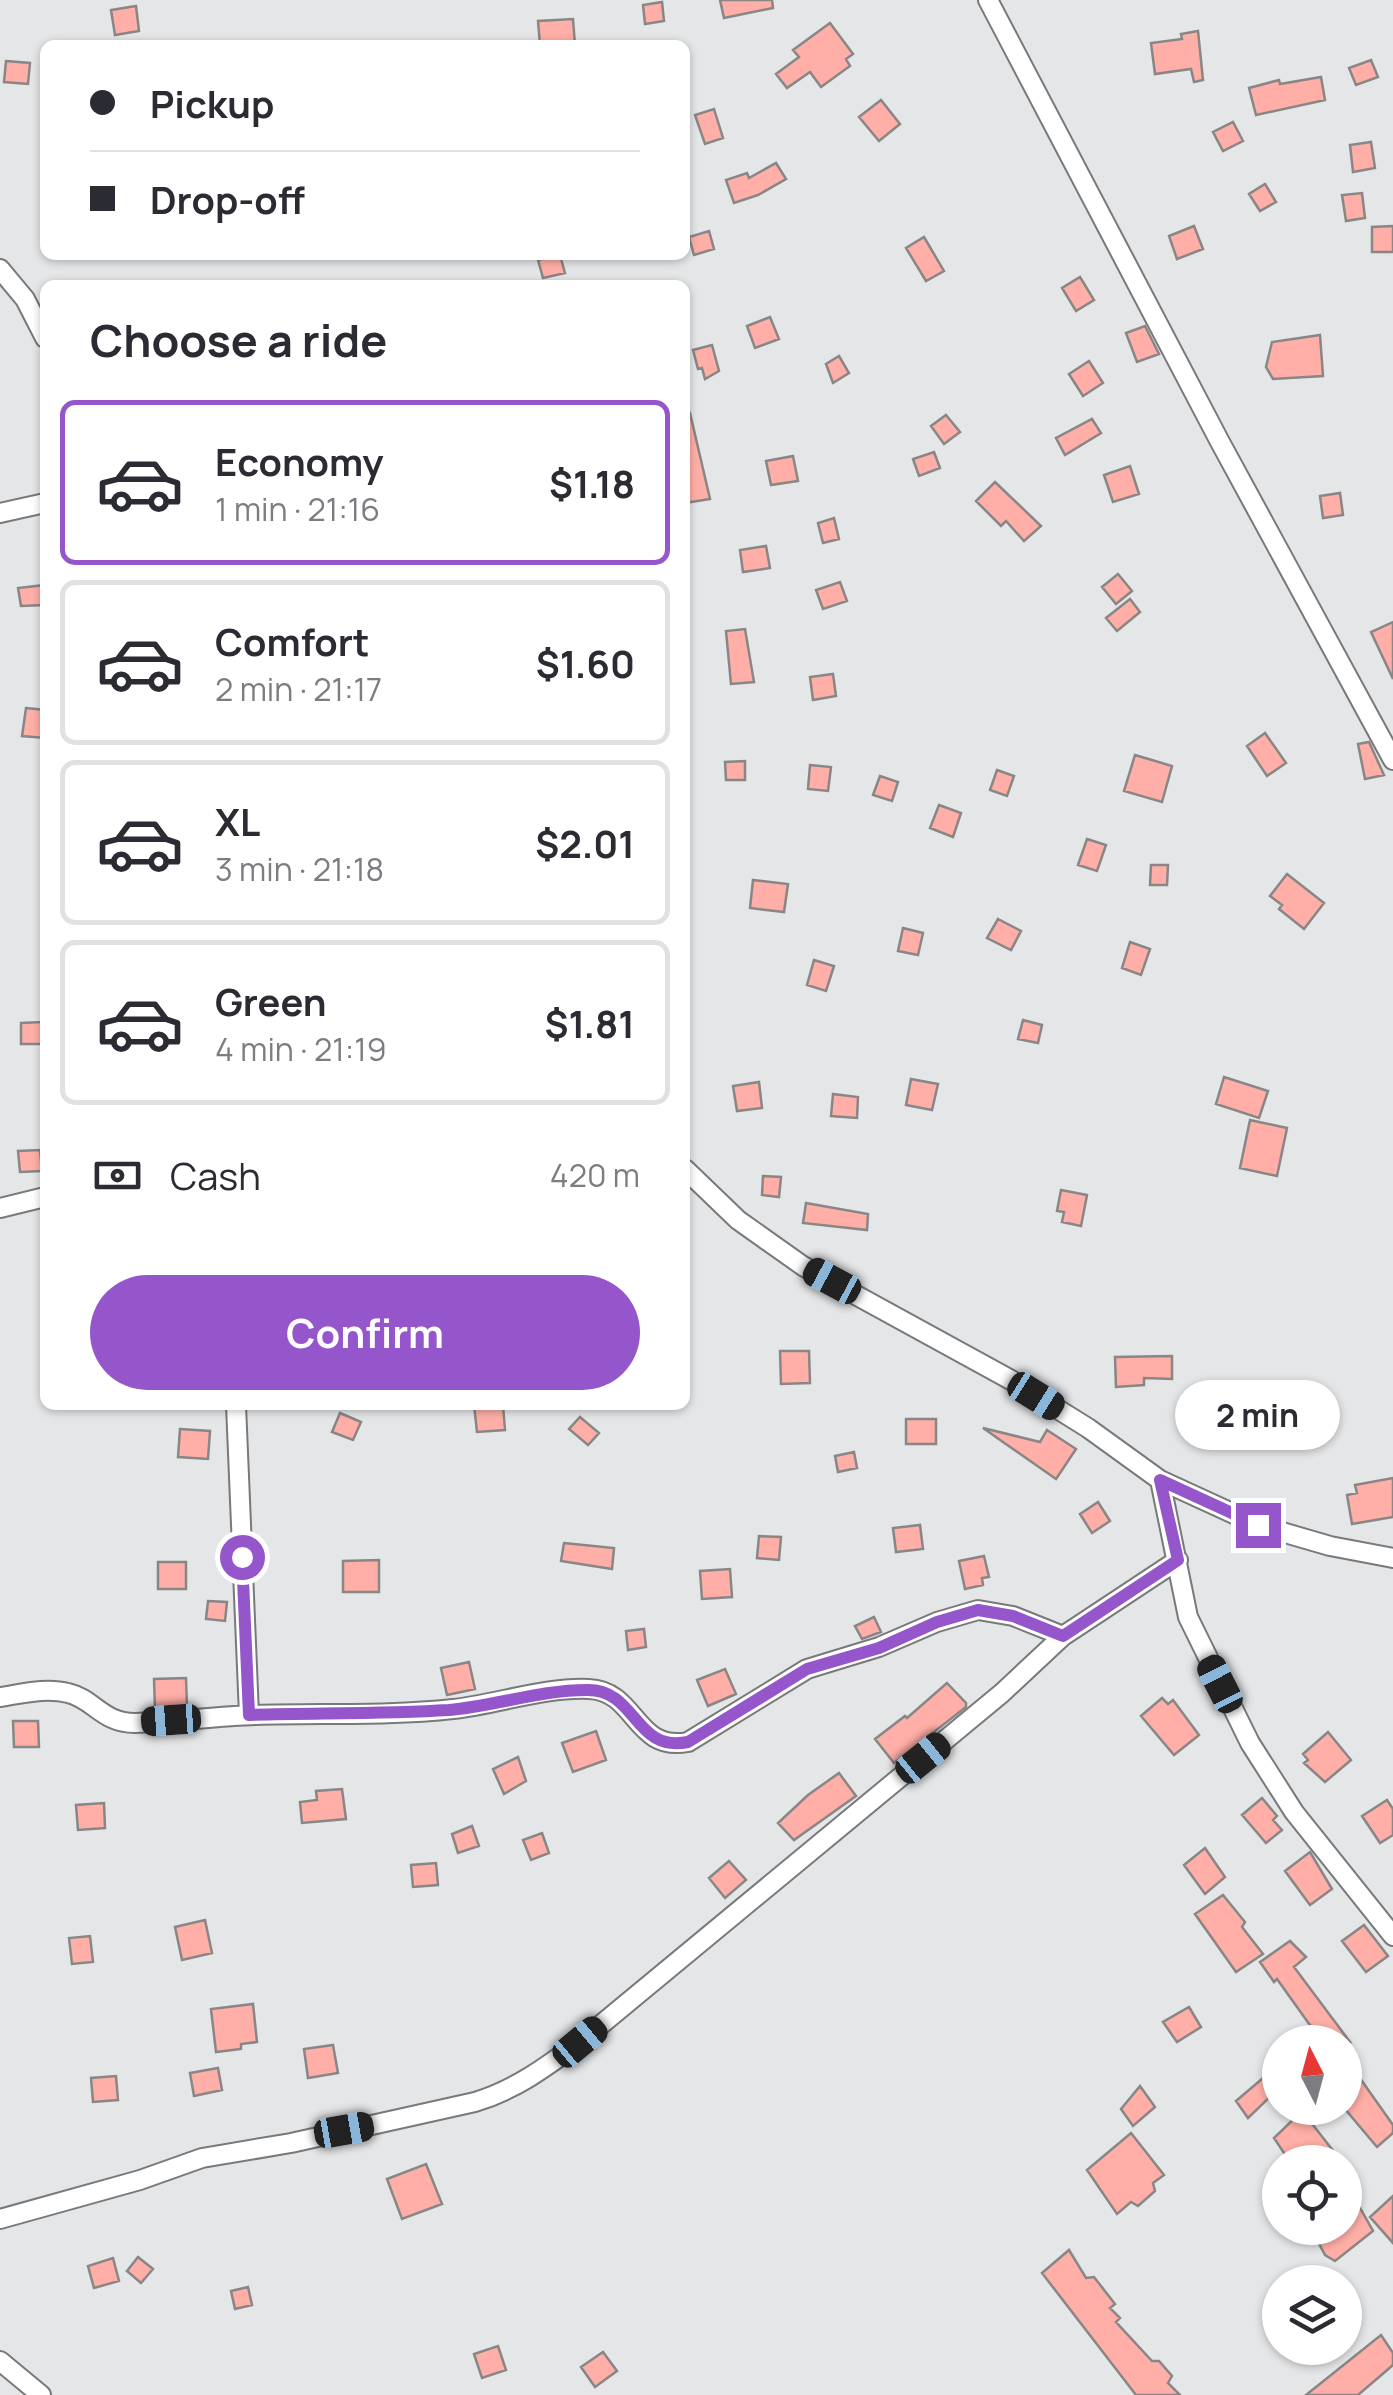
<!DOCTYPE html>
<html lang="en">
<head>
<meta charset="utf-8">
<style>
	:root { --surface:#fff; --page:#f2f2f3; --text:#2b2b33; --muted:#7c7c81; --line:#e1e1e2; --accent:#9555cb }
	body { margin:0; font-family:Manrope,sans-serif; background:var(--page); color:var(--text); height:100vh; display:flex; flex-direction:column; font-size:38px; white-space:nowrap }
	* { box-sizing:border-box; margin:0 }
	p { font-size:32px; color:var(--muted) }
	.icon { flex:none; width:55px; height:55px; fill:none; stroke:currentColor; stroke-width:2; stroke-linecap:round; stroke-linejoin:round }
	.map { position:relative; flex:1; overflow:hidden }
	.panel { position:absolute; left:40px; top:280px; width:650px; height:1130px; display:flex; flex-direction:column; background:var(--surface); border-radius:15px; box-shadow:0 2px 8px #0004 }
	.panel>* { flex:none }
	.top-card { position:absolute; left:40px; top:40px; width:650px; height:220px; border-radius:15px; box-shadow:0 2px 8px #0004; display:grid; align-content:center; height:220px; padding:0 50px; background:var(--surface) }
	.needle { width:65px; rotate:354deg }
	.controls { position:absolute; left:1262px; top:2025px; display:grid; gap:20px }
	.controls a { display:grid; place-items:center; width:100px; height:100px; border-radius:50%; background:var(--surface); box-shadow:0 2px 8px #0004; font-size:50px }
	.end { position:absolute; width:45px; height:45px; margin:-22px; border:12px solid #9555cb; background:#fff; box-shadow:0 0 0 5px #fff }
	.from { border-radius:50% }
	.bubble { position:absolute; height:70px; border-radius:35px; background:var(--surface); box-shadow:0 2px 8px #0004; font-size:32px; font-weight:700; line-height:70px; text-align:center }
	.car { position:absolute; width:30px; height:60px; margin:-30px -15px; border-radius:12px; box-shadow:0 0 8px 2px #0007; background:linear-gradient(#222 24%,#8ab4d8 0 40%,#222 0 76%,#8ab4d8 0 86%,#222 0) }
	.top-card b { display:flex; align-items:center; gap:35px; height:95px; font-size:38px }
	.top-card b+b { border-top:2px solid var(--line) }
	.top-card i { width:25px; height:25px; background:var(--text) }
	ul { padding:0; list-style:none }
	li { display:flex; align-items:center; gap:30px; height:165px; margin:0 20px 15px; padding:0 30px; border:5px solid var(--line); border-radius:15px }
	li div { flex:1 }
	li b { display:block; font-size:38px }
	li em { font-style:normal; font-weight:700 }
	li.current { border-color:var(--accent) }
	li>.icon { width:90px; height:90px; stroke-width:1.5 }
	h2 { padding:0 50px; font-size:45px; line-height:120px }
	.pay { display:flex; align-items:center; gap:25px; height:110px; padding:0 50px; font-size:38px }
	.pay p { margin-inline-start:auto }
	.primary-button { display:flex; gap:20px; margin-top:auto; padding:20px 50px }
	.primary-button a { flex:1; height:115px; border-radius:60px; background:var(--accent); color:#fff; font-size:40px; font-weight:700; line-height:115px; text-align:center }
	.map>svg:first-child { display:block }
	.building { fill:#ffafa7; stroke:#898686; stroke-width:2.5 }
	.lines { fill:none; stroke-linecap:round; stroke-linejoin:round }
	.minor-casing { stroke:#77797b; stroke-width:22 }
	.minor { stroke:#fff; stroke-width:18 }
	.route { stroke:#9555cb; stroke-width:12 }
</style>
</head>
<body>
<div class="map">
<svg width="1393" height="2395" viewBox="0 0 1393 2395">
	<rect width="100%" height="100%" fill="#e4e6e8"/>
	<path class="building" d="M720 0H772L773 8 724 18Z
		M662 2 664 21 645 24 643 5Z
		M136 6 139 31 115 35 111 10Z
		M573 19 575 45H540L538 21Z
		M830 23 853 54 846 59 850 66 821 87 810 72 787 88 776 74 799 57 793 50Z
		M1198 31 1203 80 1194 82 1191 69 1155 74 1151 43 1182 39 1181 34Z
		M1371 60 1378 77 1356 85 1349 68Z
		M6 61 30 63 28 84 4 82Z
		M1321 77 1325 100 1256 115 1249 88 1279 80 1280 84Z
		M881 100 900 124 879 141 859 117Z
		M714 109 723 138 705 144 695 115Z
		M1233 122 1243 141 1223 151 1213 132Z
		M1371 142 1375 168 1353 172 1350 145Z
		M776 163 786 179 758 195 734 203 726 180 747 173 749 178Z
		M1265 184 1276 202 1260 211 1249 194Z
		M1362 193 1365 218 1346 221 1342 195Z
		M1194 226 1203 249 1177 259 1169 236Z
		M1393 226V252H1372V227Z
		M709 231 714 249 694 255 689 237Z
		M924 237 944 271 926 281 906 248Z
		M560 255 565 273 543 278 538 260Z
		M1080 277 1094 300 1076 311 1062 288Z
		M770 317 779 339 755 348 747 326Z
		M1145 326 1159 354 1137 362 1126 333Z
		M1320 335 1323 376 1273 379 1266 367 1272 342Z
		M712 345 719 371 705 379 702 368 698 369 693 350Z
		M839 356 849 373 833 383 826 364Z
		M1089 361 1103 383 1083 396 1069 374Z
		M690 413 710 499 685 503V414Z
		M946 415 960 432 944 444 931 426Z
		M1092 419 1101 433 1065 455 1056 438Z
		M934 452 940 468 919 476 913 459Z
		M793 456 798 481 771 485 766 461Z
		M1130 466 1139 494 1113 502 1104 475Z
		M995 482 1041 526 1024 541 1006 521 1001 526 976 501Z
		M1340 493 1343 515 1323 518 1320 496Z
		M834 518 839 539 823 543 818 523Z
		M766 546 770 568 743 572 740 550Z
		M1118 574 1132 591 1116 604 1102 587Z
		M840 582 847 601 823 609 816 590Z
		M45 585V605L21 606 18 588Z
		M1130 599 1140 612 1117 631 1106 618Z
		M1393 622V679L1371 632Z
		M745 629 754 682 731 684 726 631Z
		M833 674 836 696 813 700 810 677Z
		M26 708 45 710V738L22 736Z
		M1265 733 1286 763 1267 776 1247 746Z
		M1369 742 1384 775 1365 779 1358 744Z
		M1135 755 1172 766 1162 802 1124 791Z
		M745 761V780H726L725 762Z
		M810 765 831 767 828 791 808 789Z
		M997 770 1014 776 1007 796 990 790Z
		M880 776 898 782 892 801 873 795Z
		M939 805 961 813 953 837 930 828Z
		M1087 839 1106 845 1097 871 1078 865Z
		M1151 865H1168L1167 885H1150Z
		M1287 874 1324 903 1304 929 1279 909 1282 905 1270 896Z
		M753 880 788 884 784 912 750 908Z
		M998 919 1021 931 1011 950 987 938Z
		M903 928 923 933 918 955 898 951Z
		M1130 942 1150 949 1141 975 1122 968Z
		M814 960 834 966 826 991 807 985Z
		M1023 1020 1042 1025 1038 1043 1018 1039Z
		M43 1022 44 1044H21V1023Z
		M1224 1077 1268 1091 1259 1118 1216 1104Z
		M911 1079 938 1084 932 1110 906 1105Z
		M759 1082 762 1108 737 1111 733 1086Z
		M833 1094 858 1097 857 1118 831 1116Z
		M1250 1120 1287 1128 1277 1176 1240 1168Z
		M40 1150 42 1171 20 1172 18 1151Z
		M763 1176 781 1177 779 1197 762 1195Z
		M1061 1190 1087 1195 1081 1226 1062 1222 1064 1212 1057 1211Z
		M806 1203 868 1214 867 1230 803 1223Z
		M780 1351H809L810 1383 781 1384Z
		M1172 1356V1379L1144 1378V1385L1116 1387 1115 1357Z
		M474 1405H503L505 1430 477 1432Z
		M340 1413 361 1422 353 1440 332 1432Z
		M580 1417 599 1433 588 1445 569 1429Z
		M906 1419H936V1444H906Z
		M983 1428 1040 1442 1047 1430 1076 1449 1056 1479Z
		M180 1429 210 1431 208 1459 178 1457Z
		M854 1452 857 1468 838 1472 835 1456Z
		M1393 1478V1517L1352 1524 1347 1495 1357 1493 1355 1485Z
		M1098 1502 1110 1521 1092 1533 1080 1514Z
		M920 1525 923 1549 896 1552 893 1528Z
		M759 1536 781 1537 779 1560 757 1558Z
		M564 1543 614 1548 612 1569 561 1561Z
		M984 1556 989 1577 982 1578 983 1585 965 1589 959 1561Z
		M379 1560V1592H343V1561Z
		M158 1562H186V1589H158Z
		M730 1569 732 1597 702 1599 700 1571Z
		M208 1601 227 1602 225 1621 206 1619Z
		M874 1617 881 1632 862 1639 855 1626Z
		M644 1629 646 1647 628 1650 626 1631Z
		M469 1662 475 1689 447 1695 441 1668Z
		M725 1669 736 1694 708 1706 697 1680Z
		M186 1678 187 1707 155 1709 154 1679Z
		M947 1683 966 1703V1707L894 1763 875 1739 905 1716 907 1718Z
		M1162 1698 1168 1704 1173 1700 1199 1735 1174 1755 1141 1716Z
		M13 1721H38L39 1747H14Z
		M596 1731 606 1760 573 1772 562 1743Z
		M1328 1732 1351 1760 1325 1782 1304 1763 1308 1760 1303 1754Z
		M518 1757 526 1781 504 1794 493 1769Z
		M839 1773 856 1796 794 1840 778 1823 808 1795Z
		M342 1789 346 1819 302 1823 300 1802 317 1800 316 1791Z
		M1262 1798 1277 1816 1273 1820 1282 1830 1266 1843 1242 1815Z
		M1387 1800 1393 1809V1835L1380 1843 1362 1816Z
		M104 1803 105 1828 78 1830 76 1805Z
		M472 1826 479 1846 458 1853 452 1834Z
		M542 1833 549 1853 531 1860 523 1840Z
		M1205 1848 1225 1877 1205 1894 1184 1865Z
		M1310 1852 1332 1889 1310 1905 1285 1871Z
		M729 1861 746 1880 725 1898 709 1878Z
		M436 1863 438 1885 413 1887 411 1865Z
		M1223 1895 1245 1922 1242 1927 1263 1954 1236 1972 1195 1914Z
		M205 1920 212 1953 182 1960 175 1927Z
		M1364 1925 1388 1956 1366 1972 1342 1941Z
		M90 1936 93 1962 72 1964 69 1938Z
		M1290 1941 1306 1957 1294 1967 1350 2042H1322L1277 1979 1274 1982 1260 1962Z
		M253 2004 257 2042 241 2044V2049L216 2052 211 2009Z
		M1189 2007 1201 2027 1177 2042 1163 2022Z
		M333 2045 338 2073 308 2078 304 2049Z
		M1345 2057 1393 2125V2133L1377 2147 1345 2109Z
		M218 2068 222 2090 194 2096 190 2073Z
		M116 2076 118 2100 93 2102 91 2078Z
		M1263 2078 1275 2092 1248 2118 1236 2101Z
		M1140 2086 1155 2107 1133 2126 1121 2109Z
		M1302 2111 1342 2162H1290L1274 2138Z
		M1131 2133 1164 2175 1153 2183 1155 2191 1138 2206 1131 2202 1117 2214 1087 2170Z
		M426 2164 442 2204 402 2219 387 2179Z
		M1393 2196V2243L1370 2217Z
		M1359 2206 1373 2231 1335 2261 1325 2255 1316 2238 1330 2228H1345V2216Z
		M1069 2250 1086 2278 1094 2277 1115 2304 1110 2308 1120 2318 1116 2322 1152 2361H1159L1172 2376 1168 2383 1180 2395H1136L1042 2273Z
		M138 2257 153 2269 141 2283 127 2271Z
		M113 2258 119 2281 94 2288 88 2266Z
		M248 2287 252 2305 235 2309 231 2291Z
		M1381 2335 1393 2353V2365L1358 2395H1306Z
		M498 2346 506 2370 482 2378 474 2354Z
		M603 2352 617 2371 595 2387 581 2367Z"/>
	<g class="lines">
		<defs>
			<path id="minor" d="M988 0 1220 442 1393 760
				M0 269 25 299 45 338
				M0 513 45 503
				M685 1169 738 1220 803 1266 1011 1380 1088 1428 1160 1480 1258 1525 1330 1546 1393 1558
				M0 1208 45 1197
				M236 1405 249 1715
				M1160 1480 1188 1617 1250 1743 1294 1812 1393 1936
				M0 1697C21 1694 46 1687 68 1693 94 1699 102 1723 135 1723 175 1722 216 1716 256 1715 321 1713 389 1716 453 1709 498 1704 544 1687 589 1689 637 1691 634 1752 688 1742L807 1669 879 1647 937 1622 978 1610 1013 1616 1063 1636
				M0 2219 140 2180 202 2158 291 2143 475 2102C515 2090 546 2067 580 2042L1002 1693 1063 1636 1178 1560
				M0 2361 41 2395"/>
		</defs>
		<use href="#minor" class="minor-casing"/>
		<use href="#minor" class="minor"/>
	</g>
	<g class="lines">
		<path class="route" d="M242 1557 249 1715C316 1713 383 1714 449 1710 495 1706 540 1690 587 1690 637 1689 634 1753 688 1742L807 1669 879 1648 937 1622 978 1610 1013 1616 1063 1636 1178 1560 1160 1480 1258 1525"/>
	</g>
</svg>
<div class="controls">
<a><svg class="needle" viewBox="-14 -14 28 28"><path d="M0-13l5 13h-10z" fill="#e53935"/><path d="M0 13l5-13h-10z" fill="#7c7c81"/></svg></a>
<a><svg class="icon" aria-label="locate" viewBox="0 0 24 24"><circle cx="12" cy="12" r="6"/><path d="M12 2v4M12 18v4M2 12h4M18 12h4"/></svg></a>
<a><svg class="icon" aria-label="layers" viewBox="0 0 24 24"><path d="M12 4l9 5-9 5-9-5zM3 14l9 5 9-5"/></svg></a>
</div>
<i class="end from" style="left:242px;top:1557px"></i>
<i class="end" style="left:1258px;top:1525px"></i>
<div class="bubble" style="left:1175px;top:1380px;width:165px">2 min</div>
<i class="car" style="left:832px;top:1281px;rotate:298deg"></i>
<i class="car" style="left:1036px;top:1396px;rotate:122deg"></i>
<i class="car" style="left:1220px;top:1684px;rotate:333deg"></i>
<i class="car" style="left:171px;top:1720px;rotate:266deg"></i>
<i class="car" style="left:923px;top:1758px;rotate:51deg"></i>
<i class="car" style="left:580px;top:2042px;rotate:50deg"></i>
<i class="car" style="left:344px;top:2130px;rotate:80deg"></i>
<div class="top-card">
<b><i class="from"></i>Pickup</b>
<b><i></i>Drop-off</b>
</div>
<section class="panel">
<h2>Choose a ride</h2>
<ul>
<li class="current"><svg class="icon" aria-label="car" viewBox="0 0 24 24"><path d="M5 17H2v-5l4-1 3-4h7l3 4 3 1v5h-3M9 17h6M6 11h13"/><circle cx="7" cy="17" r="2"/><circle cx="17" cy="17" r="2"/></svg><div><b>Economy</b><p>1 min · 21:16</p></div><em>$1.18</em></li>
<li><svg class="icon" aria-label="car" viewBox="0 0 24 24"><path d="M5 17H2v-5l4-1 3-4h7l3 4 3 1v5h-3M9 17h6M6 11h13"/><circle cx="7" cy="17" r="2"/><circle cx="17" cy="17" r="2"/></svg><div><b>Comfort</b><p>2 min · 21:17</p></div><em>$1.60</em></li>
<li><svg class="icon" aria-label="car" viewBox="0 0 24 24"><path d="M5 17H2v-5l4-1 3-4h7l3 4 3 1v5h-3M9 17h6M6 11h13"/><circle cx="7" cy="17" r="2"/><circle cx="17" cy="17" r="2"/></svg><div><b>XL</b><p>3 min · 21:18</p></div><em>$2.01</em></li>
<li><svg class="icon" aria-label="car" viewBox="0 0 24 24"><path d="M5 17H2v-5l4-1 3-4h7l3 4 3 1v5h-3M9 17h6M6 11h13"/><circle cx="7" cy="17" r="2"/><circle cx="17" cy="17" r="2"/></svg><div><b>Green</b><p>4 min · 21:19</p></div><em>$1.81</em></li>
</ul>
<div class="pay"><svg class="icon" aria-label="cash" viewBox="0 0 24 24"><path d="M3 7h18v10H3z"/><circle cx="12" cy="12" r="2"/></svg>Cash<p>420 m</p></div>
<div class="primary-button"><a>Confirm</a></div>
</section>
</div>
</body>
</html>
